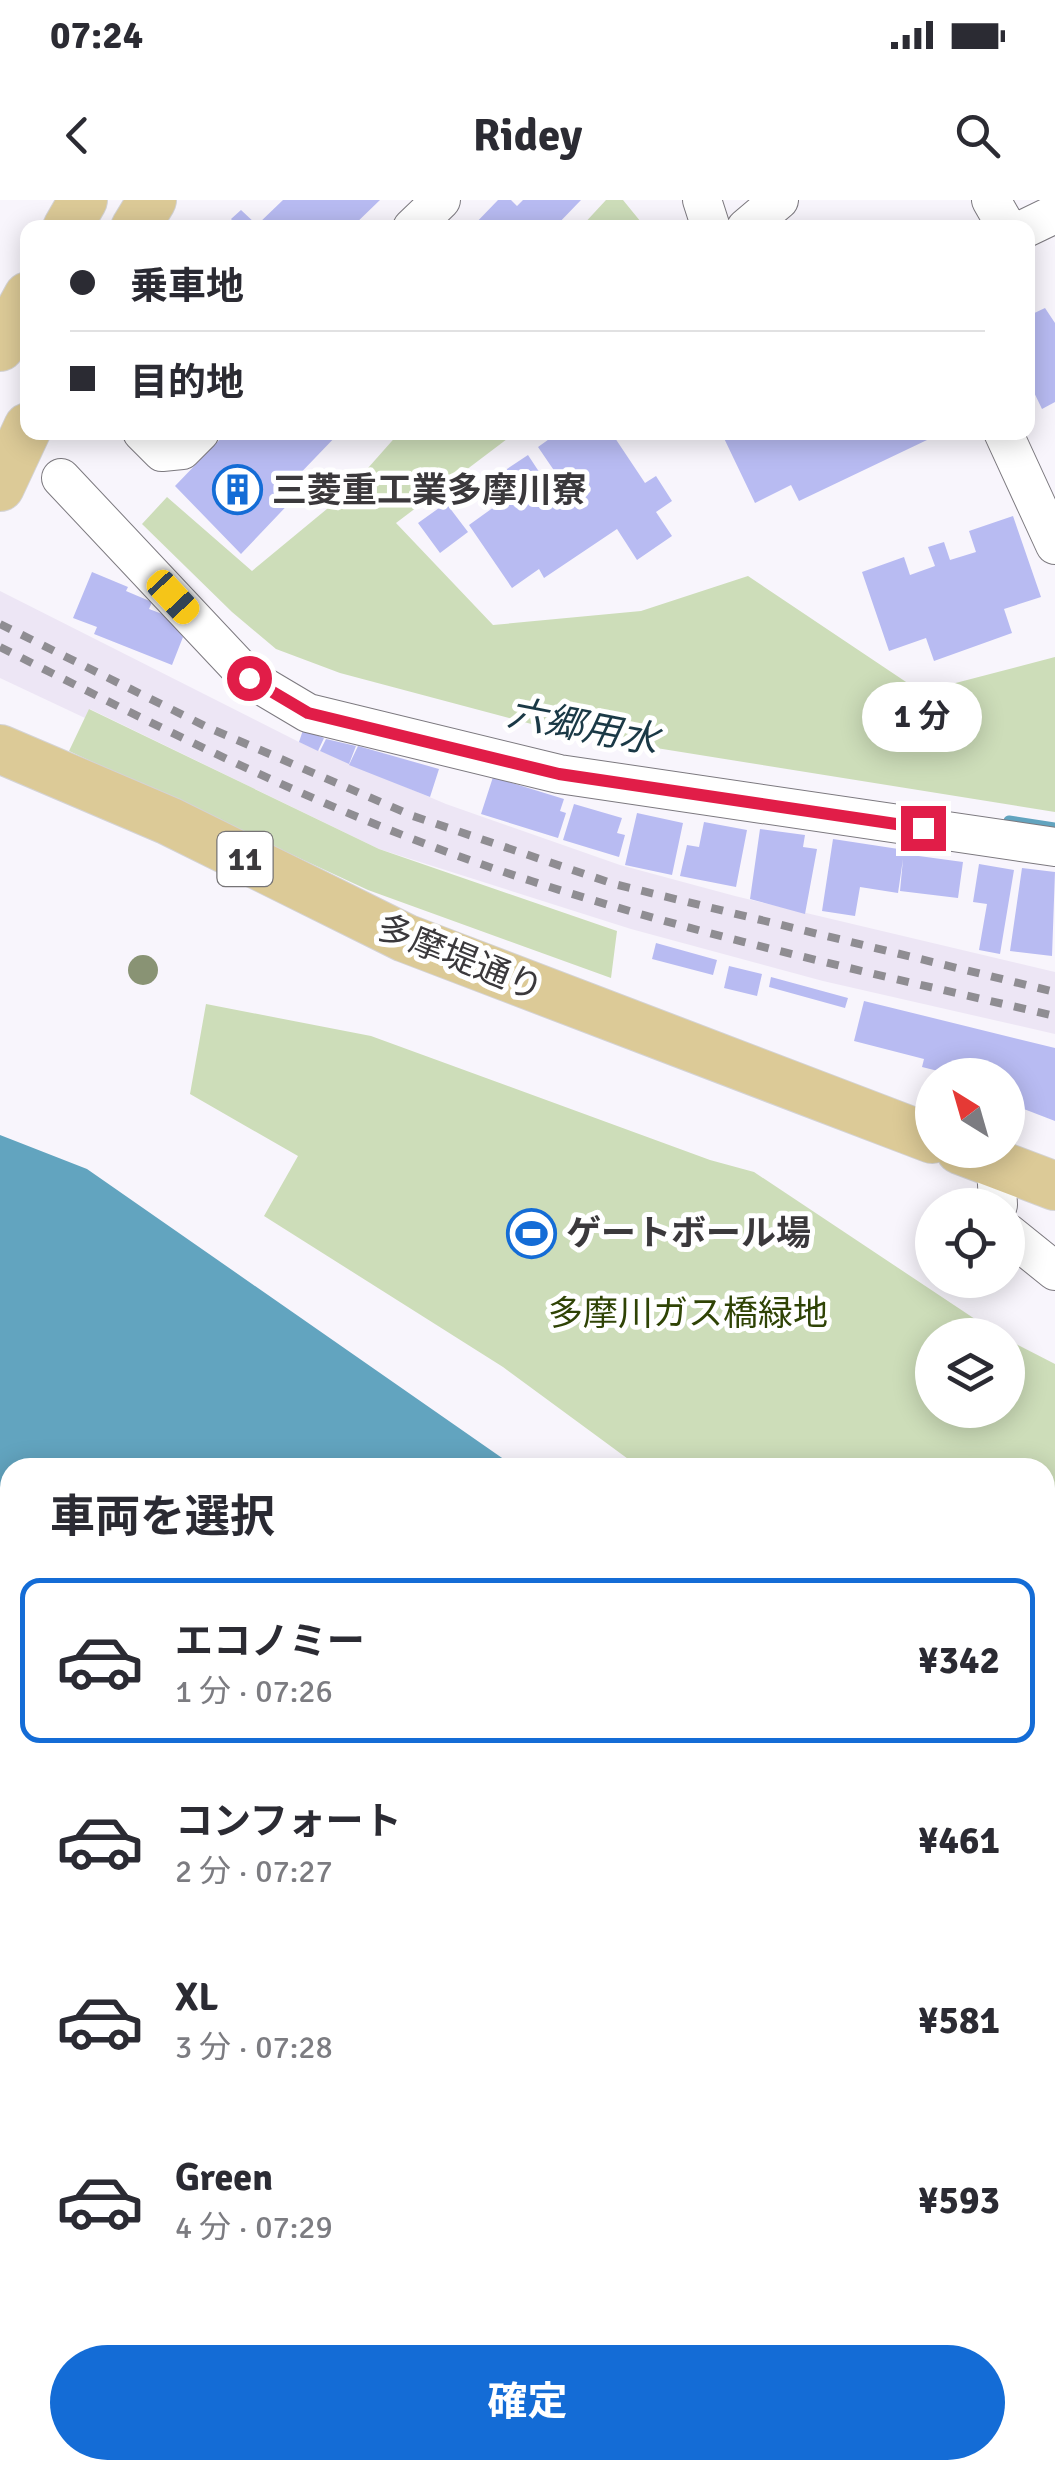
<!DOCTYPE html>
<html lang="ja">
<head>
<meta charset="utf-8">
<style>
	:root { --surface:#fff; --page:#f2f2f3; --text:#2b2b33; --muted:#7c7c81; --line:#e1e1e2; --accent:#146cd6 }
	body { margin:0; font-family:Signika,"Noto Sans JP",sans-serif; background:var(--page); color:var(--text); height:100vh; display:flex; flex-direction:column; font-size:38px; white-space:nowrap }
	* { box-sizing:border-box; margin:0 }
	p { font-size:32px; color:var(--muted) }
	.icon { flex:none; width:55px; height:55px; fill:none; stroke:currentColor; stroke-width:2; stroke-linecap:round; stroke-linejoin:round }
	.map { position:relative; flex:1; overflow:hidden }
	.panel { position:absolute; left:0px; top:1258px; width:1055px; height:1022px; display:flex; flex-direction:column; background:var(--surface); border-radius:30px 30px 0 0; box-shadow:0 5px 25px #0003 }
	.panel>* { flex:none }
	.hud { position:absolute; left:20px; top:20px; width:1015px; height:220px; border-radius:20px; box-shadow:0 5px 25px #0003; display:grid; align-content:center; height:220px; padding:0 50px; background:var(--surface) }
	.needle { width:65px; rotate:323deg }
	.controls { position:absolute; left:915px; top:858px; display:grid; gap:20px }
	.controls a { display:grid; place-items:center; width:110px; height:110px; border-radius:50%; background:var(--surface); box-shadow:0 5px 25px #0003; font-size:50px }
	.end { position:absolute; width:45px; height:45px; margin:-22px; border:12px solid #e11d48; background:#fff; box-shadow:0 0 0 5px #fff }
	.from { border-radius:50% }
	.bubble { position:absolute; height:70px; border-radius:35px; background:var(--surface); box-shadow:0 5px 25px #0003; font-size:32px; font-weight:700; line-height:70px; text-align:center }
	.car { position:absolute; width:30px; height:60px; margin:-30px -15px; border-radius:12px; box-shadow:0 0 8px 2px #0007; background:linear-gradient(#f5c518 24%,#345 0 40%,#f5c518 0 76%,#345 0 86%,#f5c518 0) }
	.hud b { display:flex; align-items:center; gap:35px; height:95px; font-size:38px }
	.hud b+b { border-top:2px solid var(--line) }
	.hud i { width:25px; height:25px; background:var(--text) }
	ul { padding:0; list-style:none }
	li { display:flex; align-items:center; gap:30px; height:165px; margin:0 20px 15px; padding:0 30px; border:5px solid transparent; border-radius:20px }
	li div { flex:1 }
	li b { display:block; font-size:38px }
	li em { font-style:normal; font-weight:700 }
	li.on { border-color:var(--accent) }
	li>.icon { width:90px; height:90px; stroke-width:1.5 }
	h2 { padding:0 50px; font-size:45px; line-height:120px }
	.action { display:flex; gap:20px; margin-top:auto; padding:20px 50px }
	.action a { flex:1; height:115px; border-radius:60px; background:var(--accent); color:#fff; font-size:40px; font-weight:700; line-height:115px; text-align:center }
	.status { display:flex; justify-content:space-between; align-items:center; height:70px; padding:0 50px; background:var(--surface); direction:ltr }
	.status svg { height:28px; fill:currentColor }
	header { display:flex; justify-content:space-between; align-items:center; height:130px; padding:0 50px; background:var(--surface); font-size:45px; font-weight:700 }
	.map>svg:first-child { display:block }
	.built { fill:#ede6f5 }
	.green { fill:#cdddb9 }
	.water { fill:#62a4bf }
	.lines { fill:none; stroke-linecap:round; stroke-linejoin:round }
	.stream { stroke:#62a4bf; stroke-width:11 }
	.building { fill:#b8bbf2 }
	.minor-casing { stroke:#7c797f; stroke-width:40 }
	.major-casing { stroke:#d4d3d4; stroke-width:50 }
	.minor { stroke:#fff; stroke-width:38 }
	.major { stroke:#dcca97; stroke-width:48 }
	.rail { stroke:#8f8d92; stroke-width:8; stroke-dasharray:12 12; stroke-linecap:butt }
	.tree { fill:#899374 }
	.route { stroke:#e11d48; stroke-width:12 }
	.labels { text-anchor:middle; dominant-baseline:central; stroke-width:10; stroke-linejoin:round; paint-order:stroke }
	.shield { fill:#fff; stroke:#767476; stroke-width:2.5 }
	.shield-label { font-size:32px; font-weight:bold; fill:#3b393c }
	.poi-label { font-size:35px; font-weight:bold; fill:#3b393c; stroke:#fff; text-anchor:start }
	.street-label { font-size:35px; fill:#3b393c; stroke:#fff }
	.park-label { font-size:35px; fill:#2f4305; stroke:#fff }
	.water-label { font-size:38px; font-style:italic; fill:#1a3946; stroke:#fff }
</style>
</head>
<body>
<div class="status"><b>07:24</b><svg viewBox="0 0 49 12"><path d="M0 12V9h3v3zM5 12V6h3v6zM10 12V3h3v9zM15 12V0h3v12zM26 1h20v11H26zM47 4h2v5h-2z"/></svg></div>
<header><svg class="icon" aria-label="back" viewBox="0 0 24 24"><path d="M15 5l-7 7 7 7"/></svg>Ridey<svg class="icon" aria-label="search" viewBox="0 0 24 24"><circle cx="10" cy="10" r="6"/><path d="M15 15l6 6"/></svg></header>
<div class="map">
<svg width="1055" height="2278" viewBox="0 0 1055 2278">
	<rect width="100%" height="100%" fill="#f8f5fc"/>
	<path class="built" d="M0 391 299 542 446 604 620 665 735 696 1055 772V834L823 781 631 729 379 649 90 509 85 518 0 478Z"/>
	<path class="green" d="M606 0H623L645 27H581Z
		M399 233H515L396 323 493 425 641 411 748 376 921 492 1055 457V612L569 534 340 473 276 449 232 412 142 324 167 297 252 371 345 294Z
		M89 509 379 649 617 731 611 778 368 690 69 551Z
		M206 804 371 836 710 960 754 972 999 1135H932V1210H1008V1140L1055 1164V1575L1045 1567V1268L639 1267 503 1167 264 1016 298 956 190 894Z
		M0 1711 10 1716V2270H858L870 2278H0Z"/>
	<path class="water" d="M0 935 87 969 515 1267 10 1268V1622L0 1616Z
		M1045 1650 1055 1658V2278H1031L1019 2270H1045Z"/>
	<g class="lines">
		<path class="stream" d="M1009 621 1055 628"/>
	</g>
	<path class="building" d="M283 0H380L351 28H239L231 19 241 10 257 25Z
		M498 0H511L517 6 523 0H581L554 28H471Z
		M1045 108 1055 123V202L1042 209 1028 180V116Z
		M227 232H340L290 284 298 294 241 354 175 286Z
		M559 232H611L645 283 656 276 672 301 656 312 672 336 637 360 617 329 544 378 539 369 512 388 469 325 494 307 480 287 528 255 555 296 566 288 538 247Z
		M721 232H923L927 240 799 301 791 285 755 303Z
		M446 303 468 332 440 353 418 323Z
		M1013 316 1041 397 1004 409 1012 433 934 461 926 438 889 451 862 372 904 357 910 375 935 366 928 347 944 342 950 360 976 352 969 331Z
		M92 372 128 387 126 391 152 402 149 409 165 415 183 437 172 465 94 434 97 427 73 418Z
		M303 530 324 538 318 551 299 542Z
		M326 539 356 546 349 564 320 551Z
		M358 546 439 569 430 597 349 565Z
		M493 577 564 599 560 611 566 613 558 638 481 614Z
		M574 604 622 618 617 633 625 635 619 657 563 640Z
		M637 613 683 623 672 675 625 665Z
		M704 622 747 630 736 687 680 676 687 645 699 647Z
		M760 629 805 635 803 647 817 649 805 714 750 699Z
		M833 639 905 650 904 654 963 662 958 698 900 691 903 659 898 693 860 687 855 716 822 711Z
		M979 664 1014 670 1000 754 979 750 987 704 973 702Z
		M1022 668 1055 672 1052 756 1010 751Z
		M656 743 717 760 713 775 652 759Z
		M729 766 762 774 757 796 724 788Z
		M771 777 848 798 845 808 769 787Z
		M864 801 1055 848V921L1008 903V875H954L922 867 924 859 854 841Z"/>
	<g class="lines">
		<defs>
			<path id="minor" d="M702 0 711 28
				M991 0 1007 28
				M412 28 441 0
				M746 28 779 0
				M1026 28 1055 14
				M142 232 162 252 182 250 200 232
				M1003 232 1055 345
				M61 278 249 478 308 513 559 574 1055 647
				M996 964 998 1005
				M1008 1033 1055 1071"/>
			<path id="major" d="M67 28 83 0
				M135 28 152 0
				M0 147 28 96
				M0 287 28 227
				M0 549 169 621 405 738 932 939
				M960 950 1055 986"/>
		</defs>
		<use href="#minor" class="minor-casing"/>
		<use href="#major" class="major-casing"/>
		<use href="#minor" class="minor"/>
		<use href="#major" class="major"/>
		<path class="rail" d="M0 424 207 527 413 616 614 684 1055 792
			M0 447C133 514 266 582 405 636 615 718 837 765 1055 816"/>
	</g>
	<circle class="tree" cx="143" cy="770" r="15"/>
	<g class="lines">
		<path class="route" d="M249 478 308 513 559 574 923 628"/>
	</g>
	<defs>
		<symbol id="building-ring" viewBox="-11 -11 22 22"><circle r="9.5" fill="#fff" stroke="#146cd6" stroke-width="1.5"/><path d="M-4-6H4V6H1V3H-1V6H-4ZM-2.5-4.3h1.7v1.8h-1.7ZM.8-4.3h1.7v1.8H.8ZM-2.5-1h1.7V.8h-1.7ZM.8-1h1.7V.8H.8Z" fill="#146cd6"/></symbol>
		<symbol id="stadium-ring" viewBox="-11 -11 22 22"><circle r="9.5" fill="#fff" stroke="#146cd6" stroke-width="1.5"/><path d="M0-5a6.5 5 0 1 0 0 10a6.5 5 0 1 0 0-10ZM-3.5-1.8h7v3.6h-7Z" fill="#146cd6"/></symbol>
	</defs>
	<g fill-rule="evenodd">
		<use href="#building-ring" x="210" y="262" width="55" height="55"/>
		<use href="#stadium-ring" x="504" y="1006" width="55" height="55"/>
	</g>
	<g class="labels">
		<rect class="shield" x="217.5" y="632" width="55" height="54" rx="8"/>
		<g class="shield-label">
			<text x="245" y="659">11</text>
		</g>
		<g class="poi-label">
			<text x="272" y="290">三菱重工業多摩川寮</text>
			<text x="566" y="1033">ゲートボール場</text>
		</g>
		<g class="street-label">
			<text transform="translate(460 758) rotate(22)">多摩堤通り</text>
		</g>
		<g class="park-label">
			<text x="688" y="1113">多摩川ガス橋緑地</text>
		</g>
		<g class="water-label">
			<text transform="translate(583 527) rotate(11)">六郷用水</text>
		</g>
	</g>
</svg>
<div class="controls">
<a><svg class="needle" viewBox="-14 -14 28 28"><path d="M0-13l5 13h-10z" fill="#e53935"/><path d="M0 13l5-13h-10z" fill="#7c7c81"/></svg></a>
<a><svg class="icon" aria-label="locate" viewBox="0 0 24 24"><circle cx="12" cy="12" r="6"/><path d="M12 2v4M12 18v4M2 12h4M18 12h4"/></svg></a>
<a><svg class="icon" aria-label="layers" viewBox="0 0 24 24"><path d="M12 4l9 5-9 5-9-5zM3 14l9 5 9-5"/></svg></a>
</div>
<i class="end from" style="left:249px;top:478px"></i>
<i class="end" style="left:923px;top:628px"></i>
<div class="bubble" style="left:862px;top:482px;width:120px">1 分</div>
<i class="car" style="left:173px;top:397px;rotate:137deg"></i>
<div class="hud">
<b><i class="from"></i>乗車地</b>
<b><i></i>目的地</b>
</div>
<section class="panel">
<h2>車両を選択</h2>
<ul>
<li class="on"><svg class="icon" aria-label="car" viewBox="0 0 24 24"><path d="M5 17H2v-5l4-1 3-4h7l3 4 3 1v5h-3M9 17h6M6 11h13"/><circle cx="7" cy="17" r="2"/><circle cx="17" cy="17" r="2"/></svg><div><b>エコノミー</b><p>1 分 · 07:26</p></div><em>¥342</em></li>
<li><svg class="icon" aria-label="car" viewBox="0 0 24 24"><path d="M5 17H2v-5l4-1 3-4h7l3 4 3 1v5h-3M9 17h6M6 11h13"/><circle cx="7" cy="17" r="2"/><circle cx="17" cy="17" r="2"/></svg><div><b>コンフォート</b><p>2 分 · 07:27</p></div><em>¥461</em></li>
<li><svg class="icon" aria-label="car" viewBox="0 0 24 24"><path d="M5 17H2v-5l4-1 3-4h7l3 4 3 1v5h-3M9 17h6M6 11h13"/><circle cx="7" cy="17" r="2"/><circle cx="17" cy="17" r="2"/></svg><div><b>XL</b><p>3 分 · 07:28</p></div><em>¥581</em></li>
<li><svg class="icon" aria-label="car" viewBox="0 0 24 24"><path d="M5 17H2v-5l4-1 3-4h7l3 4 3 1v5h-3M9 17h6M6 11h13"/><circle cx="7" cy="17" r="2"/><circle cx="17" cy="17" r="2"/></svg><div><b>Green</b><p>4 分 · 07:29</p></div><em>¥593</em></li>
</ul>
<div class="action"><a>確定</a></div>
</section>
</div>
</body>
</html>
